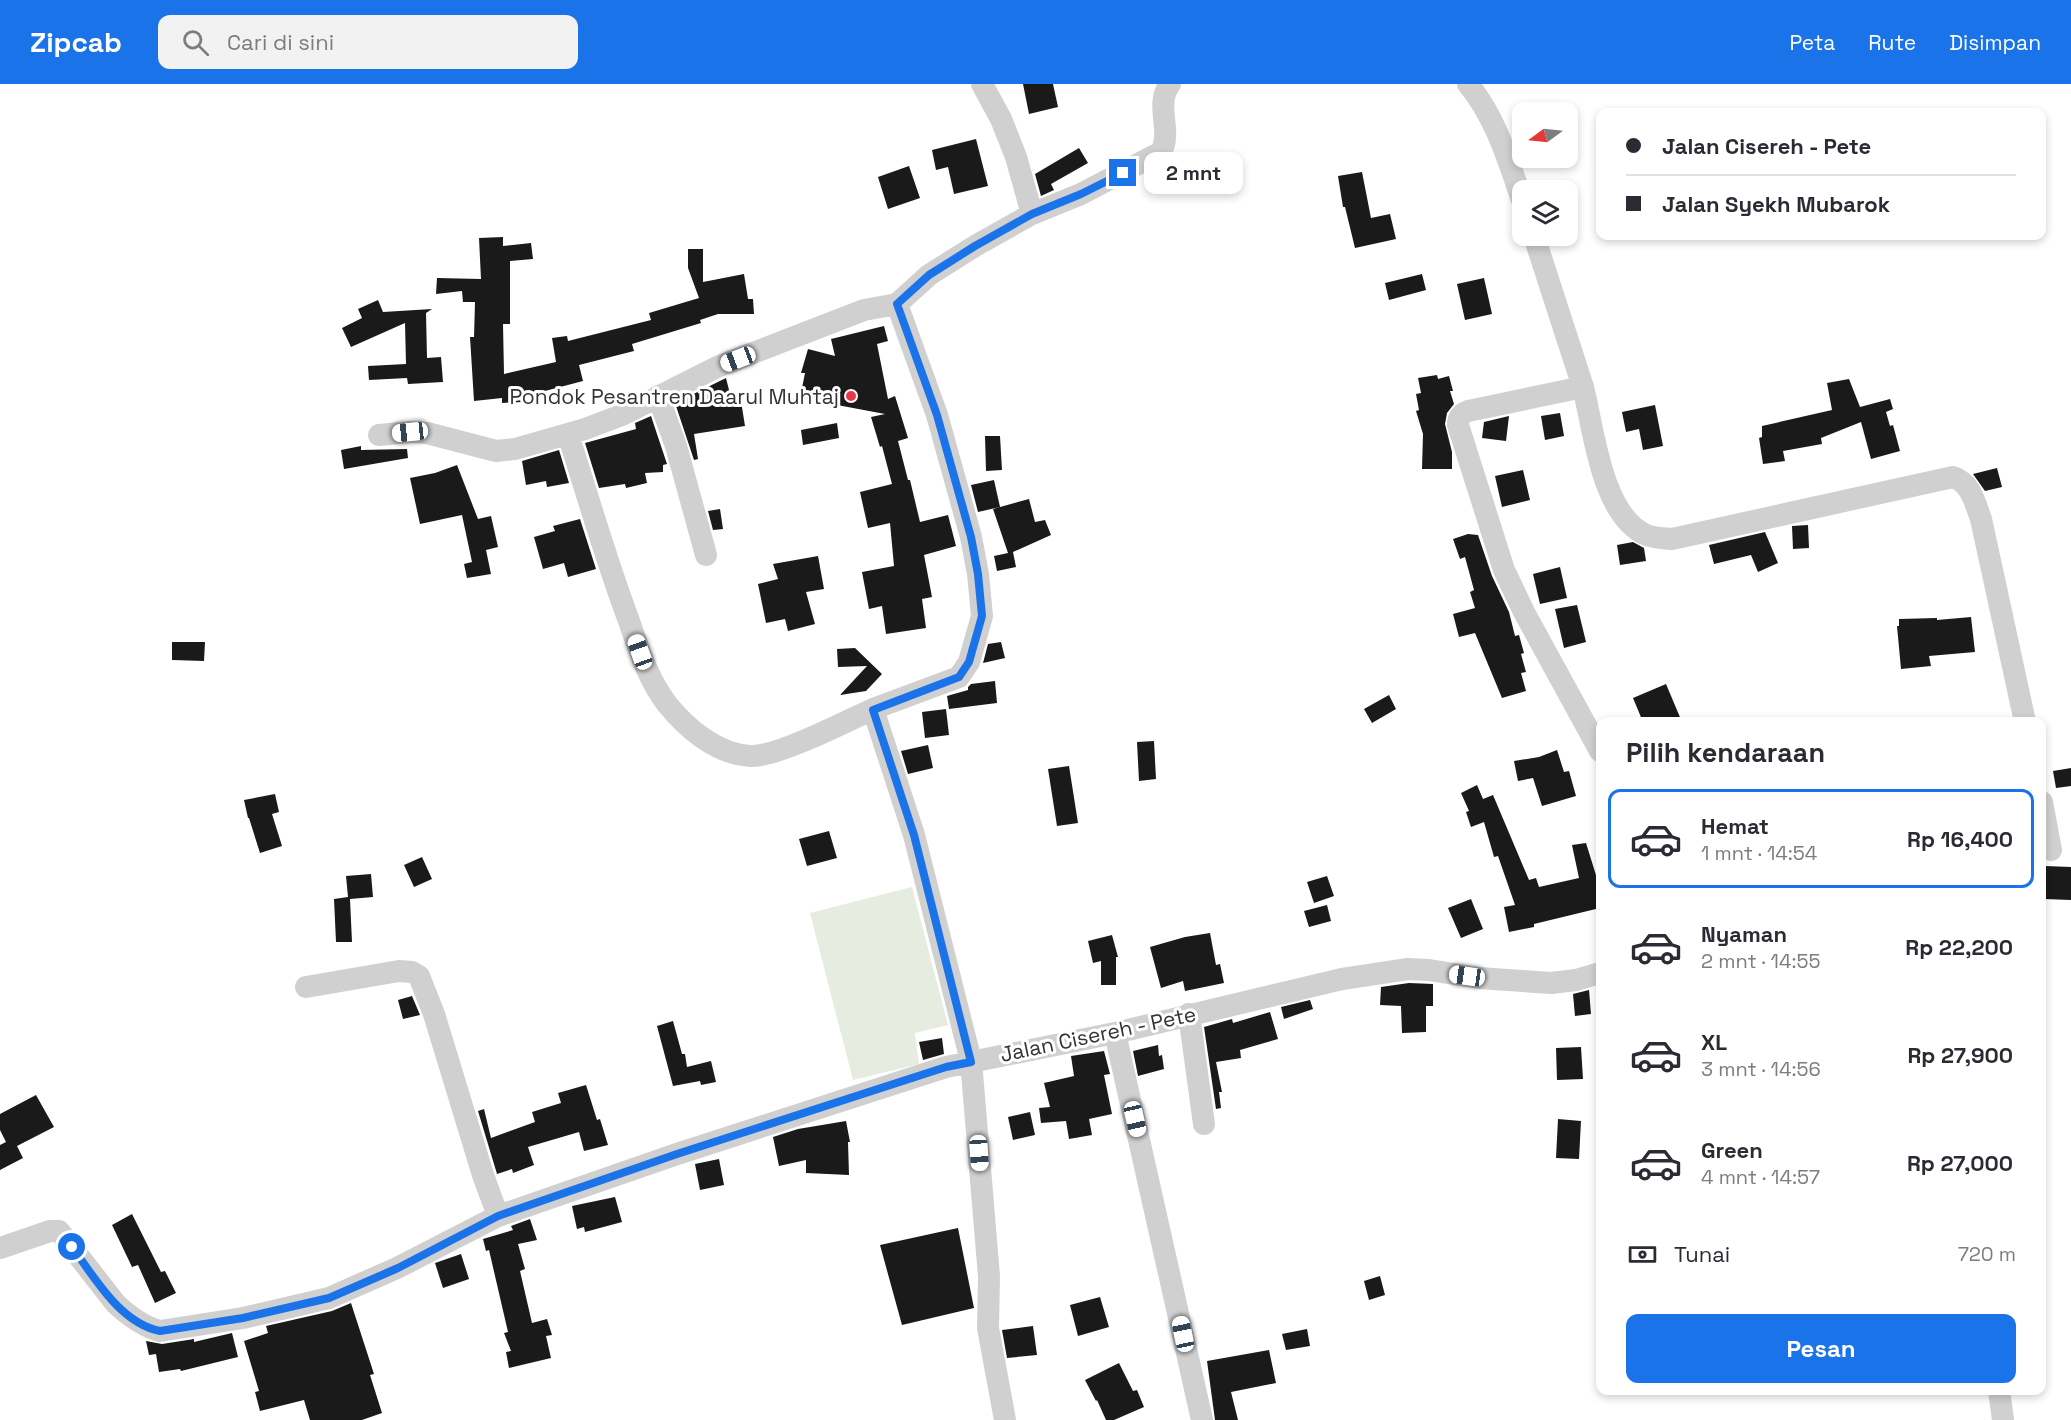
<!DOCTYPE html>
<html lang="id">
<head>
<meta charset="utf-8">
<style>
	:root { --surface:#fff; --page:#f2f2f3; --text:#2b2b33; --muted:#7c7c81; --line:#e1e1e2; --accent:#1a73e8 }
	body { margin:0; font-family:"Space Grotesk",sans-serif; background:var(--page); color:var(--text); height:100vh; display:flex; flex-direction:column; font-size:22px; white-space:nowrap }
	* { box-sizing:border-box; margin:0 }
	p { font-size:20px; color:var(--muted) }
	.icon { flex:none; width:33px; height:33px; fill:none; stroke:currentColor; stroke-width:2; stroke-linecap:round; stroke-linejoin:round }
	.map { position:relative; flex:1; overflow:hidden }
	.details { position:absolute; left:1596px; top:633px; width:450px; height:678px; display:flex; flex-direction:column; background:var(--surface); border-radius:12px; box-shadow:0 3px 9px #0003 }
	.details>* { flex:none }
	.banner { position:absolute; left:1596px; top:24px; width:450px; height:132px; border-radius:12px; box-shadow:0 3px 9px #0003; display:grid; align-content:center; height:132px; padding:0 30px; background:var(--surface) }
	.needle { width:39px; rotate:255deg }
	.controls { position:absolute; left:1512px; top:18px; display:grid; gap:12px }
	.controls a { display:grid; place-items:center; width:66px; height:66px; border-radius:12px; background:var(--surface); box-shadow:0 3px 9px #0003; font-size:30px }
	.end { position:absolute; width:27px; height:27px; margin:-14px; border:8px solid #1a73e8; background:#fff; box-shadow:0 0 0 3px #fff }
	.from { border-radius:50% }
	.bubble { position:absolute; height:42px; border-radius:12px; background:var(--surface); box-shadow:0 3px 9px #0003; font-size:20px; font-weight:700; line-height:42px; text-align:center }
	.car { position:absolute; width:18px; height:36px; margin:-18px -9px; border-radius:8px; box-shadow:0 0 4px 2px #0007; background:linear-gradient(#fff 24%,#345 0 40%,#fff 0 76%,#345 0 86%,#fff 0) }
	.banner b { display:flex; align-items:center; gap:21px; height:57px; font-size:22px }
	.banner b+b { border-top:2px solid var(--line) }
	.banner i { width:15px; height:15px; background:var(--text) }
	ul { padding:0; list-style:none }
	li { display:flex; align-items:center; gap:18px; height:99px; margin:0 12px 9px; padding:0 18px; border:3px solid transparent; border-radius:12px }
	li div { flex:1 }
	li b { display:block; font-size:22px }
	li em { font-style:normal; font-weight:700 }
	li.selected { border-color:var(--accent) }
	li>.icon { width:54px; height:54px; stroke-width:1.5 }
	h2 { padding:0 30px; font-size:27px; line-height:72px }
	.pay { display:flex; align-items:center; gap:15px; height:66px; padding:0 30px; font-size:22px }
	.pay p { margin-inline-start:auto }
	.primary-button { display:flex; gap:12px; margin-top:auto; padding:12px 30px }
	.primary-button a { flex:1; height:69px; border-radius:12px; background:var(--accent); color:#fff; font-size:24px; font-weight:700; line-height:69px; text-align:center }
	header { display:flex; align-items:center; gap:36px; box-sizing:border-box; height:84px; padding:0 30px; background:var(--accent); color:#fff }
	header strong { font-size:28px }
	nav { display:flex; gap:33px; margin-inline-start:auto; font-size:21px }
	.search { width:420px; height:54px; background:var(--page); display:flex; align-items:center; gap:15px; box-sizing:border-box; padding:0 21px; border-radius:12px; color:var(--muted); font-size:22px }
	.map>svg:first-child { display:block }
	.green { fill:#e6ecdf }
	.building { fill:#1a1a1a }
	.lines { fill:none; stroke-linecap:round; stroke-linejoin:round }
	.minor { stroke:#d0d0d0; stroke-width:22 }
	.route { stroke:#1a73e8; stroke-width:8 }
	.poi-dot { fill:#e63946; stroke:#fff; stroke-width:2 }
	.labels { text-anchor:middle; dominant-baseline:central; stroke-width:6; stroke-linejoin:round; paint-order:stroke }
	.poi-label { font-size:21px; fill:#333; stroke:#fff; text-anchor:end }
	.street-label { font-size:21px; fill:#333; stroke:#fff }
</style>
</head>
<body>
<header>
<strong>Zipcab</strong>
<div class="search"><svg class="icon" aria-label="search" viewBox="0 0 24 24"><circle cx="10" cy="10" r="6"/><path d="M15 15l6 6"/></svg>Cari di sini</div>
<nav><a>Peta</a><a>Rute</a><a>Disimpan</a></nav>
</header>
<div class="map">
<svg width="2071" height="1336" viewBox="0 0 2071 1336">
	<rect width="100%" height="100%" fill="#fff"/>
	<path class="green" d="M912 803 948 941 915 949 919 980 853 996 810 829Z"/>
	<path class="building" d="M1023 0H1053L1058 23 1029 30Z
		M976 55 988 102 954 110 948 83 936 86 932 66Z
		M1079 64 1088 79 1051 100 1054 106 1041 112 1035 90Z
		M909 82 920 114 888 125 878 93Z
		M1362 88 1371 134 1390 130 1396 155 1355 164 1345 123H1343L1338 92Z
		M503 153V162L531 159 533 175 510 177V240H503L504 290 556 278 552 254 567 252 568 257 651 236 649 229 699 214 688 184V165H703V198L744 190 748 215H753L754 230H718L700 236 701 239 632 260 634 267 579 281 583 297 522 313V318L502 319V314L474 317 470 253H474L475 218H463L462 207 436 210 437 194 481 195 479 154Z
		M1422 190 1426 206 1389 216 1385 199Z
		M1484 194 1492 230 1465 236 1457 200Z
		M378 216 383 228 432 225 426 229 427 274 441 273 443 298 408 300 407 294 369 296 368 282 406 280 405 239 351 263 342 244 362 234 358 225Z
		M884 242 888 257 877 260 888 315 895 312 908 354 898 357 908 396H910L920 438 948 431 956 462 924 471 932 513 922 515 926 544 886 550 882 522 869 525 862 488 894 482 890 439 868 444 860 408 892 400 882 362 880 363 871 333 885 330 800 314 805 289H801L808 265 835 272 831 255Z
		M1437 291 1438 295 1449 292 1453 307H1450L1454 320 1447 329 1445 340 1452 368V385H1422L1423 350 1416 327 1419 326 1416 310 1421 309 1418 294Z
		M726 294 732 318 741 317 745 342 694 350 698 375 694 376 675 319Z
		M1849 295 1860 323 1890 315 1893 325 1886 328 1890 342 1893 341 1900 367 1871 375 1861 338 1821 354 1822 360 1783 367 1785 377 1763 380 1759 354 1762 353V342L1832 326 1827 299Z
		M1655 321 1663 362 1643 366 1639 345 1626 348 1622 328Z
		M1560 329 1564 352 1545 356 1541 332Z
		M651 332 667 380 663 381V388L645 389 647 399 626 404 625 400 599 404 585 359 636 345 635 339Z
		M1509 332 1506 357 1482 354 1484 338Z
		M837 339 839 354 803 361 801 346Z
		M985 352H1000L1002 386 986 387Z
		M361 362V366L407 365 408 374 344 385 341 366Z
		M559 366 569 399 547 403 546 397 526 401 522 377Z
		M457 381 478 435 491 432 498 463 486 466 491 490 467 494 464 480 472 478 462 431 420 440 410 394 435 389Z
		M1997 384 2002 403 1985 407 1973 390Z
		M1523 386 1530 416 1502 423 1495 392Z
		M994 396 1000 423 978 428 971 401Z
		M1029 415 1035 438 1045 436 1051 451 1013 468 1016 483 997 487 994 472 1008 469 993 425Z
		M720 425 723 445 713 446 708 427Z
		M580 435 596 485 568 493 564 479 543 485 534 453 555 447 553 442Z
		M1808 441 1809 464 1793 465 1792 442Z
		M1765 448 1778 479 1758 488 1751 471 1714 480 1709 461Z
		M1468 450 1478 451 1492 492 1509 528 1515 552 1519 551 1524 569 1521 570 1526 588 1521 589 1526 607 1502 614 1475 549 1459 553 1453 530 1475 524 1470 508 1474 506 1465 473 1460 475 1453 455Z
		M1633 458 1644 464 1646 477 1620 481 1617 461Z
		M818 472 824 505 806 508 815 540 788 547 785 535 766 539 758 500 778 495 773 480Z
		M1560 483 1567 514 1540 520 1533 490Z
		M1577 521 1586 558 1564 564 1555 525Z
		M1971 533 1975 568 1929 572 1931 582 1901 585 1897 542H1899V535L1937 534V536Z
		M172 558H205L204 577 172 576Z
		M1001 558 1005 574 983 579 988 560Z
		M855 564 882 590 866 607 840 611 867 582 838 583 837 565Z
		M995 597 997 619 949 625 947 612 968 606V603L971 600Z
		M1666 600 1682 638H1643L1633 614Z
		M1389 611 1396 625 1372 639 1364 625Z
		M946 625 949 651 925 654 922 628Z
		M1154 657 1156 695 1139 697 1137 658Z
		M928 661 933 684 908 690 901 667Z
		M1557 666 1564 688 1569 687 1576 712 1542 722 1533 694 1518 697 1514 677 1539 673Z
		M1069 682 1078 739 1057 742 1048 685Z
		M2071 684V702L2056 704 2053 687Z
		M1477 701 1483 715 1493 711 1529 796 1536 794 1539 803 1579 794 1572 761 1586 759 1600 804V824L1534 840V843L1509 848 1504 823 1515 821 1498 772 1494 773 1484 738 1471 743 1466 728 1469 727 1461 709Z
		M275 710 279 728 272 730 282 762 260 769 249 734H248L244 716Z
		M829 747 837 774 807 782 799 755Z
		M422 773 432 795 414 803 404 781Z
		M2045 782 2071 783V816L2044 815Z
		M371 790 373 813 350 815 352 858H336L334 815 348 813 346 792Z
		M1327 792 1334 812 1314 819 1307 798Z
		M1471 815 1483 845 1461 854 1448 824Z
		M1327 821 1331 837 1309 843 1304 827Z
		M1210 849 1216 881 1220 880 1224 899 1185 907 1183 897 1161 904 1150 863 1185 853Z
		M1112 851 1118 873H1116V901H1101V877L1093 879 1088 857Z
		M1409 899 1433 900V922H1426V948L1402 949 1401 922 1380 921 1381 903Z
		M1589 906 1591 930 1575 932 1573 910Z
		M412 912 420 931 403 935 398 916Z
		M1310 916 1313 925 1284 935 1281 923Z
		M1270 928 1278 955 1240 966 1241 974 1216 978 1222 1008H1219L1221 1024 1216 1025 1204 943 1232 935 1233 939Z
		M673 937 682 970H685L687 983 711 977 716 998 701 1001 700 997 673 1002 657 942Z
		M942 954 944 970 923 976 919 958Z
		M1158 961 1159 972 1162 971 1164 985 1138 992 1133 967Z
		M1581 963 1583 995 1557 996 1556 964Z
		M1104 967 1110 990 1104 991 1112 1030 1089 1035 1092 1051 1069 1055 1066 1037 1041 1039 1039 1024 1050 1023 1044 999 1074 992 1071 972Z
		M586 1001 597 1036 600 1035 608 1061 584 1067 579 1048 528 1063 534 1081 513 1089 512 1085 497 1090 478 1027 484 1025 491 1054 535 1038 532 1028 561 1019 558 1009Z
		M36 1011 54 1043 17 1062 23 1074 0 1086V1061L6 1058 0 1046V1030Z
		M1030 1028 1035 1051 1013 1056 1008 1033Z
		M1558 1035 1581 1037 1579 1075 1556 1074Z
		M846 1037 850 1058H848L849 1091 806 1089V1076L779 1082 773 1053 798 1045Z
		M719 1075 724 1101 700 1106 695 1080Z
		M615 1113 622 1138 585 1148 584 1143 577 1145 572 1122Z
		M132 1130 161 1188 165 1187 176 1209 155 1219 138 1181 132 1183 112 1141Z
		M530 1135 537 1156 518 1160 525 1185 520 1187 532 1239 547 1235 552 1251 546 1252 551 1274 509 1284 506 1268 511 1267 504 1249 508 1248 489 1166 486 1167 483 1155 513 1146 511 1142Z
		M958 1144 974 1224 902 1241 880 1161Z
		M461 1170 469 1195 443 1204 435 1179Z
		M1380 1192 1385 1211 1369 1216 1364 1197Z
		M1100 1213 1109 1243 1078 1252 1070 1221Z
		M351 1219 374 1290 370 1291 382 1329 362 1336H310L304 1316 260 1327 255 1308 259 1307 244 1257 268 1249 266 1242 332 1227Z
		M1033 1242 1037 1271 1007 1274 1002 1246Z
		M1307 1245 1310 1262 1286 1266 1282 1250Z
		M232 1249 238 1273 181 1287 180 1285 159 1288 156 1270 149 1271 146 1257 162 1260 194 1255V1258Z
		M1269 1266 1276 1299 1231 1308 1238 1336H1215L1207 1277Z
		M1119 1279 1133 1307 1137 1306 1144 1323 1114 1336H1106L1097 1316 1096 1317 1085 1296Z"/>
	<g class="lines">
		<path class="minor" d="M982 0 1001 35 1016 73 1032 130
			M1468 0C1496 34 1508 76 1522 116
			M1534 152 1583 303
			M897 220 937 331 971 453 978 490 982 532 969 578 959 593 873 625 914 751 971 977 989 1192 988 1244 1005 1336
			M897 220 929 191 975 162 1032 130 1081 110 1161 68C1173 47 1154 21 1170 0
			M658 312 676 362 706 471
			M568 350C588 413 606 476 629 537 639 566 648 595 667 620 687 645 717 670 750 672 775 674 847 637 873 625
			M379 351 410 348 427 349 496 367 515 365 585 345 622 331 717 283 864 226 897 220
			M1600 667 1524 528 1504 486 1458 341C1458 333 1461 330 1468 327L1583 303C1594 346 1601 428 1644 450 1652 454 1663 454 1672 455L1953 393C1971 399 1975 419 1981 435L2025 638
			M2042 718 2051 766
			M306 903 399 887 412 888 419 892 434 930 483 1091 498 1132
			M1189 930 1204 1040
			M1115 949 1202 1336
			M0 1164 50 1147H59L116 1220C129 1232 144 1243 160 1247L243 1234 329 1214 397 1184 498 1132 677 1070 946 983 1115 949 1342 895 1408 885 1429 886 1479 894 1551 899 1576 896 1600 889
			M1999 1306 2003 1336"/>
	</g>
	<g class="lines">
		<path class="route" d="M72 1163C95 1194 120 1239 160 1247L243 1234 329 1214 398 1184 498 1132 677 1070 946 983 971 978 914 751 873 626 959 593 969 578 982 532 978 490 971 453 937 331 897 220 929 191 975 162 1032 130 1081 110 1123 89"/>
	</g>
	<circle class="poi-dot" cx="851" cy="312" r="6"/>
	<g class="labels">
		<g class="poi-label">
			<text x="839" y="312">Pondok Pesantren Daarul Muhtaj</text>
		</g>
		<g class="street-label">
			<text transform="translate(1098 950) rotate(-12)">Jalan Cisereh - Pete</text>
		</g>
	</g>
</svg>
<div class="controls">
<a><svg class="needle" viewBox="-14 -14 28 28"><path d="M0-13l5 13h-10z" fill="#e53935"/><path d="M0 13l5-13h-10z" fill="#7c7c81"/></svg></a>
<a><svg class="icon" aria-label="layers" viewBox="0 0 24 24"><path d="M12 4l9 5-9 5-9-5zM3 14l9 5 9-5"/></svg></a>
</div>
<i class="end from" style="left:72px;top:1163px"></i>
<i class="end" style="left:1123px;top:89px"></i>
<div class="bubble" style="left:1144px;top:68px;width:99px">2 mnt</div>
<i class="car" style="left:738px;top:275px;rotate:249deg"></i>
<i class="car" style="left:410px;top:348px;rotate:264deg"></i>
<i class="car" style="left:640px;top:568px;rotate:340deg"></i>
<i class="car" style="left:1467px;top:892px;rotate:278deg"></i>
<i class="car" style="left:1135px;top:1035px;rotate:167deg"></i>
<i class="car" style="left:979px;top:1069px;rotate:176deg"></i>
<i class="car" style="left:1183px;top:1250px;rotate:348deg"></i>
<div class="banner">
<b><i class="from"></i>Jalan Cisereh - Pete</b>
<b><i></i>Jalan Syekh Mubarok</b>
</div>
<section class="details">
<h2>Pilih kendaraan</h2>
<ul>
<li class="selected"><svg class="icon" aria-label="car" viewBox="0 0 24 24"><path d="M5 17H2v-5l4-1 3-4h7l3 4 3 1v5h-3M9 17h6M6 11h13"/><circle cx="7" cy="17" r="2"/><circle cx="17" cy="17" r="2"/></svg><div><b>Hemat</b><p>1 mnt · 14:54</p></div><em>Rp 16,400</em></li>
<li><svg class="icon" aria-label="car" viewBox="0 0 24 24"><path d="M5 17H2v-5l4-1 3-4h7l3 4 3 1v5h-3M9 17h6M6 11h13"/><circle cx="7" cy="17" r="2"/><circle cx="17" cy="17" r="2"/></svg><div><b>Nyaman</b><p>2 mnt · 14:55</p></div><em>Rp 22,200</em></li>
<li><svg class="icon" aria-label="car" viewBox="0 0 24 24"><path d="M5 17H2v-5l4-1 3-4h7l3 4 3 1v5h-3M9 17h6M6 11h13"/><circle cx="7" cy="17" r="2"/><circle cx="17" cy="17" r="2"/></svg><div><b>XL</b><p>3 mnt · 14:56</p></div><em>Rp 27,900</em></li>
<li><svg class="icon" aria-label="car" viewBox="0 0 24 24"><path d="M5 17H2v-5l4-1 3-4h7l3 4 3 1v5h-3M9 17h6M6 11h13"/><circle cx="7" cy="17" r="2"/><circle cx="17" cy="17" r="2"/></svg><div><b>Green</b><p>4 mnt · 14:57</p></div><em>Rp 27,000</em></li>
</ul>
<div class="pay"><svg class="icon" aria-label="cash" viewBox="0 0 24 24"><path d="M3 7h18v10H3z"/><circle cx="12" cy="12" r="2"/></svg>Tunai<p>720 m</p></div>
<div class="primary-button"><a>Pesan</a></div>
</section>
</div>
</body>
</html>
